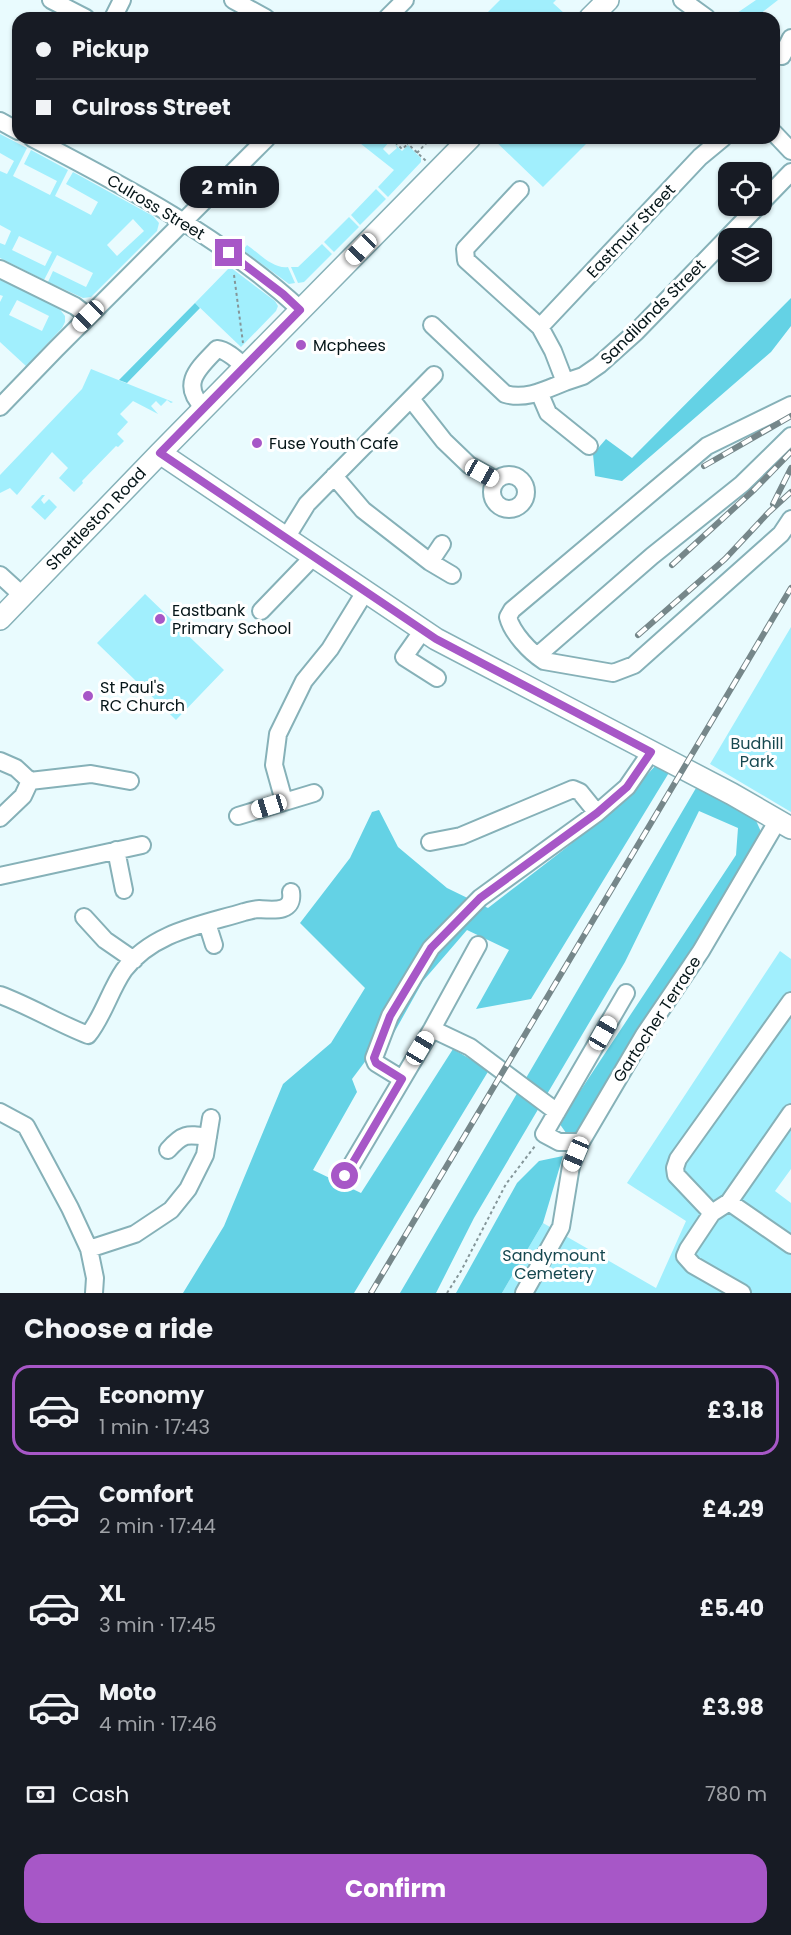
<!DOCTYPE html>
<html lang="en">
<head>
<meta charset="utf-8">
<style>
	:root { --surface:#171b24; --page:#20242c; --text:#f1f3f6; --muted:#9ea1a6; --line:#363941; --accent:#a757c7 }
	body { margin:0; font-family:Poppins,sans-serif; background:var(--page); color:var(--text); height:100vh; display:flex; flex-direction:column; font-size:22px; white-space:nowrap }
	* { box-sizing:border-box; margin:0 }
	p { font-size:20px; color:var(--muted) }
	.icon { flex:none; width:33px; height:33px; fill:none; stroke:currentColor; stroke-width:2; stroke-linecap:round; stroke-linejoin:round }
	.map { position:relative; height:1293px; overflow:hidden }
	.sheet { display:flex; flex-direction:column; background:var(--surface); flex:1 }
	.sheet>* { flex:none }
	.banner { position:absolute; left:12px; top:12px; width:768px; height:132px; border-radius:18px; box-shadow:0 2px 4px #0004; display:grid; align-content:center; height:132px; padding:0 24px; background:var(--surface) }
	.controls { position:absolute; left:718px; top:162px; display:grid; gap:12px }
	.controls a { display:grid; place-items:center; width:54px; height:54px; border-radius:12px; background:var(--surface); box-shadow:0 2px 4px #0004; font-size:30px }
	.end { position:absolute; width:27px; height:27px; margin:-14px; border:8px solid #a757c7; background:#fff; box-shadow:0 0 0 3px #fff }
	.from { border-radius:50% }
	.bubble { position:absolute; height:42px; border-radius:18px; background:var(--surface); box-shadow:0 2px 4px #0004; font-size:20px; font-weight:700; line-height:42px; text-align:center }
	.car { position:absolute; width:18px; height:36px; margin:-18px -9px; border-radius:8px; box-shadow:0 0 4px 2px #0007; background:linear-gradient(#fff 24%,#345 0 40%,#fff 0 76%,#345 0 86%,#fff 0) }
	.banner b { display:flex; align-items:center; gap:21px; height:57px; font-size:22px }
	.banner b+b { border-top:2px solid var(--line) }
	.banner i { width:15px; height:15px; background:var(--text) }
	ul { padding:0; list-style:none }
	li { display:flex; align-items:center; gap:18px; height:90px; margin:0 12px 9px; padding:0 12px; border:3px solid transparent; border-radius:18px }
	li div { flex:1 }
	li b { display:block; font-size:22px }
	li em { font-style:normal; font-weight:700 }
	li.on { border-color:var(--accent) }
	li>.icon { width:54px; height:54px; stroke-width:1.5 }
	h2 { padding:0 24px; font-size:27px; line-height:72px }
	.pay { display:flex; align-items:center; gap:15px; height:66px; padding:0 24px; font-size:22px }
	.pay p { margin-inline-start:auto }
	.action { display:flex; gap:12px; margin-top:auto; padding:12px 24px }
	.action a { flex:1; height:69px; border-radius:18px; background:var(--accent); color:#fff; font-size:24px; font-weight:700; line-height:69px; text-align:center }
	.map>svg:first-child { display:block }
	.green { fill:#a1effd; fill-rule:evenodd }
	.forest { fill:#64d2e5 }
	.lines { fill:none; stroke-linecap:round; stroke-linejoin:round }
	.minor-casing { stroke:#86b1b8; stroke-width:20 }
	.major-casing { stroke:#86b1b8; stroke-width:24 }
	.path { stroke:#859699; stroke-width:2; stroke-dasharray:3 3; stroke-linecap:butt }
	.minor { stroke:#fff; stroke-width:16 }
	.major { stroke:#fff; stroke-width:21 }
	.rail-casing { stroke:#76878a; stroke-width:6 }
	.rail { stroke:#fff; stroke-width:4; stroke-dasharray:11; stroke-linecap:butt }
	.route { stroke:#a757c7; stroke-width:8 }
	.poi-dot { fill:#a757c7; stroke:#fff; stroke-width:2 }
	.labels { text-anchor:middle; dominant-baseline:central; stroke-width:6; stroke-linejoin:round; paint-order:stroke }
	.street-label { font-size:16px; fill:#051518; stroke:#fff }
	.poi-label { font-size:16px; fill:#051518; stroke:#fff; text-anchor:start }
	.park-label { font-size:16px; fill:#174850; stroke:#fff }
</style>
</head>
<body>
<div class="map">
<svg width="791" height="1293" viewBox="0 0 791 1293">
	<rect width="100%" height="100%" fill="#e9fbfe"/>
	<path class="green" d="M500 0H556L553 3 565 14 561 18H547L543 15 540 18H536L533 15 530 18H488L484 16Z
		M756 0H778L755 18H734L737 13Z
		M0 134 27 148 13 176 50 195 57 181 24 164 31 150 68 170 55 196 91 215 98 202 66 184 73 172 153 216 159 223 157 231 91 297 83 298 48 282 53 271 86 287 93 273 57 255 44 280 0 258V243L5 245 11 231 0 225V171L7 174 14 161 0 153ZM133 219 144 231 117 256 107 245ZM19 236 52 252 45 266 12 250Z
		M358 138H389L394 142 390 141 383 149 389 155 397 148 395 144 402 151 408 145 421 158V162L388 197 378 187 394 170 356 140Z
		M492 138H592L543 187Z
		M376 189 386 199 360 225 351 215Z
		M349 217 359 227 334 252 324 242Z
		M322 244 332 254 304 282 298 283 291 267H298Z
		M247 245C260 254 273 269 288 267L295 283 289 284 243 250Z
		M230 267 275 301 278 306 276 311 241 347 195 303Z
		M0 280 58 307 65 316V322L62 328 26 366 0 342V302L3 296 0 295ZM17 300 49 316 42 331 9 315Z
		M91 369 173 402 171 403 167 400 161 406 156 401 151 406 158 414 133 401 120 414 128 422 117 434 124 441 118 447 116 446 82 481 83 483 74 492 59 478 68 468 52 452 17 495 10 488 0 493V475L82 389Z
		M42 495H45L41 500 44 504 49 499 57 507 45 520 31 507Z
		M145 594 224 670 176 720 97 643Z
		M791 627V812L710 764Z
		M780 951 791 959V1169L775 1191 791 1203V1293H502L543 1223 656 1288 686 1221 627 1183Z"/>
	<path class="forest" d="M791 298V326L771 352 622 481 595 476 593 454 606 439 632 458Z
		M195 303 200 308 127 383 119 380Z
		M656 765 670 771 531 999 476 1009 509 950 467 930 423 981 381 1056 367 1059 352 1079 357 1092 313 1170 361 1193 453 1049 489 1070 354 1293H183L224 1226 283 1084 331 1043 365 988 300 923 350 858 372 812 379 810 398 847 447 888 488 908C546 863 607 820 656 765Z
		M696 788 754 816 762 834 579 1135 569 1137 559 1123 736 855 738 828 699 811 625 962 474 1218 436 1293H400Z
		M563 1156 543 1223 502 1293H456L517 1183 539 1161Z"/>
	<g class="lines">
		<defs>
			<path id="minor" d="M51 0 86 18
				M233 0 266 18
				M682 0 707 18
				M113 18 122 0
				M387 18 405 0
				M782 56 791 38
				M0 121 18 131
				M774 133 791 151
				M32 138C126 187 222 237 301 310
				M520 190 465 249 466 260 540 327 553 351 565 382 583 376 599 365 636 332 758 206
				M762 202 791 172
				M0 269 75 306 88 316
				M432 325 505 394C526 400 545 390 565 382
				M540 327 700 157 723 138
				M539 392 548 413 589 446
				M411 399 444 441 469 465 496 480
				M791 405 707 446 512 610 508 617C512 633 530 652 544 661L613 673 634 665 781 534 791 519
				M0 407 56 349 267 138
				M204 408C179 384 199 368 217 349 227 350 237 360 245 367
				M492 492a17 17 0 1 1 34 0a17 17 0 1 1-34 0Z
				M334 476 363 510 430 562 452 575
				M286 538 307 504 434 375
				M430 562 442 544
				M0 575 22 595
				M261 611 314 556
				M423 630 404 657 437 678
				M537 656 652 556 742 484 791 436
				M0 761 16 768 30 781 91 774 130 781
				M284 801 274 765 278 734 304 681 330 649 365 592
				M238 816 314 793
				M0 818 23 796 30 781
				M430 842 461 836 573 789 580 792 597 813
				M116 850 124 890
				M0 876 142 845
				M84 917 105 940 134 960
				M207 923 214 945
				M0 995C30 1006 57 1023 88 1035 103 1017 110 990 124 970 153 932 201 925 244 912 249 911 254 909 259 909 273 910 294 913 291 892
				M791 1001 678 1159 675 1168 676 1175 712 1213 729 1202 791 1113
				M432 1029 470 1047 557 1112
				M402 1079 376 1063 374 1058 390 1016 431 948 480 898 597 813 627 787 651 752
				M0 1112 26 1126 70 1208 89 1249 95 1278 94 1293
				M581 1142H559L544 1134 626 993
				M168 1150C183 1133 187 1134 208 1137
				M345 1176 432 1029 478 945
				M729 1202 791 1245
				M712 1213 688 1249 685 1256 693 1265 742 1293
				M89 1249 135 1234 171 1210 188 1189 205 1155 211 1118
				M524 1293 561 1227 571 1166 581 1142 644 1035 701 951 778 820"/>
			<path id="major" d="M590 18 608 0
				M160 453 436 639 732 794 791 828
				M0 619 160 453 470 138"/>
		</defs>
		<use href="#minor" class="minor-casing"/>
		<use href="#major" class="major-casing"/>
		<path class="path" d="M391 138 402 149 408 144
			M406 142 426 161
			M417 153 431 138
			M234 275 243 343
			M447 1293 461 1271 506 1184 535 1146"/>
		<use href="#minor" class="minor"/>
		<use href="#major" class="major"/>
		<defs>
			<path id="rail" d="M704 466 791 416
				M773 504 791 468
				M672 565 755 489 791 452
				M638 635 725 559 769 512 791 492
				M371 1293 791 588"/>
		</defs>
		<use href="#rail" class="rail-casing"/>
		<use href="#rail" class="rail"/>
	</g>
	<g class="lines">
		<path class="route" d="M229 253 283 294 300 310 160 453 436 639 651 752 627 787 597 813 480 898 431 948 390 1016 374 1058 376 1063 402 1079 345 1176"/>
	</g>
	<g class="poi-dot">
		<circle cx="301" cy="345" r="6"/>
		<circle cx="257" cy="443" r="6"/>
		<circle cx="160" cy="619" r="6"/>
		<circle cx="88" cy="696" r="6"/>
	</g>
	<g class="labels">
		<g class="street-label">
			<text transform="translate(156 207) rotate(31)">Culross Street</text>
			<text transform="translate(631 231) rotate(-47)">Eastmuir Street</text>
			<text transform="translate(653 312) rotate(-45)">Sandilands Street</text>
			<text transform="translate(96 519) rotate(-46)">Shettleston Road</text>
			<text transform="translate(657 1019) rotate(-57)">Gartocher Terrace</text>
		</g>
		<g class="poi-label">
			<text x="313" y="345">Mcphees</text>
			<text x="269" y="443">Fuse Youth Cafe</text>
			<text x="172" y="610">Eastbank<tspan x="172" dy="18">Primary School</tspan></text>
			<text x="100" y="687">St Paul's<tspan x="100" dy="18">RC Church</tspan></text>
		</g>
		<g class="park-label">
			<text x="757" y="743">Budhill<tspan x="757" dy="18">Park</tspan></text>
			<text x="554" y="1255">Sandymount<tspan x="554" dy="18">Cemetery</tspan></text>
		</g>
	</g>
</svg>
<div class="controls">
<a><svg class="icon" aria-label="locate" viewBox="0 0 24 24"><circle cx="12" cy="12" r="6"/><path d="M12 2v4M12 18v4M2 12h4M18 12h4"/></svg></a>
<a><svg class="icon" aria-label="layers" viewBox="0 0 24 24"><path d="M12 4l9 5-9 5-9-5zM3 14l9 5 9-5"/></svg></a>
</div>
<i class="end from" style="left:345px;top:1176px"></i>
<i class="end" style="left:229px;top:253px"></i>
<div class="bubble" style="left:180px;top:166px;width:99px">2 min</div>
<i class="car" style="left:361px;top:249px;rotate:224deg"></i>
<i class="car" style="left:88px;top:316px;rotate:225deg"></i>
<i class="car" style="left:482px;top:473px;rotate:119deg"></i>
<i class="car" style="left:269px;top:806px;rotate:253deg"></i>
<i class="car" style="left:603px;top:1033px;rotate:30deg"></i>
<i class="car" style="left:420px;top:1048px;rotate:31deg"></i>
<i class="car" style="left:576px;top:1154px;rotate:203deg"></i>
<div class="banner">
<b><i class="from"></i>Pickup</b>
<b><i></i>Culross Street</b>
</div>
</div>
<section class="sheet">
<h2>Choose a ride</h2>
<ul>
<li class="on"><svg class="icon" aria-label="car" viewBox="0 0 24 24"><path d="M5 17H2v-5l4-1 3-4h7l3 4 3 1v5h-3M9 17h6M6 11h13"/><circle cx="7" cy="17" r="2"/><circle cx="17" cy="17" r="2"/></svg><div><b>Economy</b><p>1 min · 17:43</p></div><em>£3.18</em></li>
<li><svg class="icon" aria-label="car" viewBox="0 0 24 24"><path d="M5 17H2v-5l4-1 3-4h7l3 4 3 1v5h-3M9 17h6M6 11h13"/><circle cx="7" cy="17" r="2"/><circle cx="17" cy="17" r="2"/></svg><div><b>Comfort</b><p>2 min · 17:44</p></div><em>£4.29</em></li>
<li><svg class="icon" aria-label="car" viewBox="0 0 24 24"><path d="M5 17H2v-5l4-1 3-4h7l3 4 3 1v5h-3M9 17h6M6 11h13"/><circle cx="7" cy="17" r="2"/><circle cx="17" cy="17" r="2"/></svg><div><b>XL</b><p>3 min · 17:45</p></div><em>£5.40</em></li>
<li><svg class="icon" aria-label="car" viewBox="0 0 24 24"><path d="M5 17H2v-5l4-1 3-4h7l3 4 3 1v5h-3M9 17h6M6 11h13"/><circle cx="7" cy="17" r="2"/><circle cx="17" cy="17" r="2"/></svg><div><b>Moto</b><p>4 min · 17:46</p></div><em>£3.98</em></li>
</ul>
<div class="pay"><svg class="icon" aria-label="cash" viewBox="0 0 24 24"><path d="M3 7h18v10H3z"/><circle cx="12" cy="12" r="2"/></svg>Cash<p>780 m</p></div>
<div class="action"><a>Confirm</a></div>
</section>
</body>
</html>
